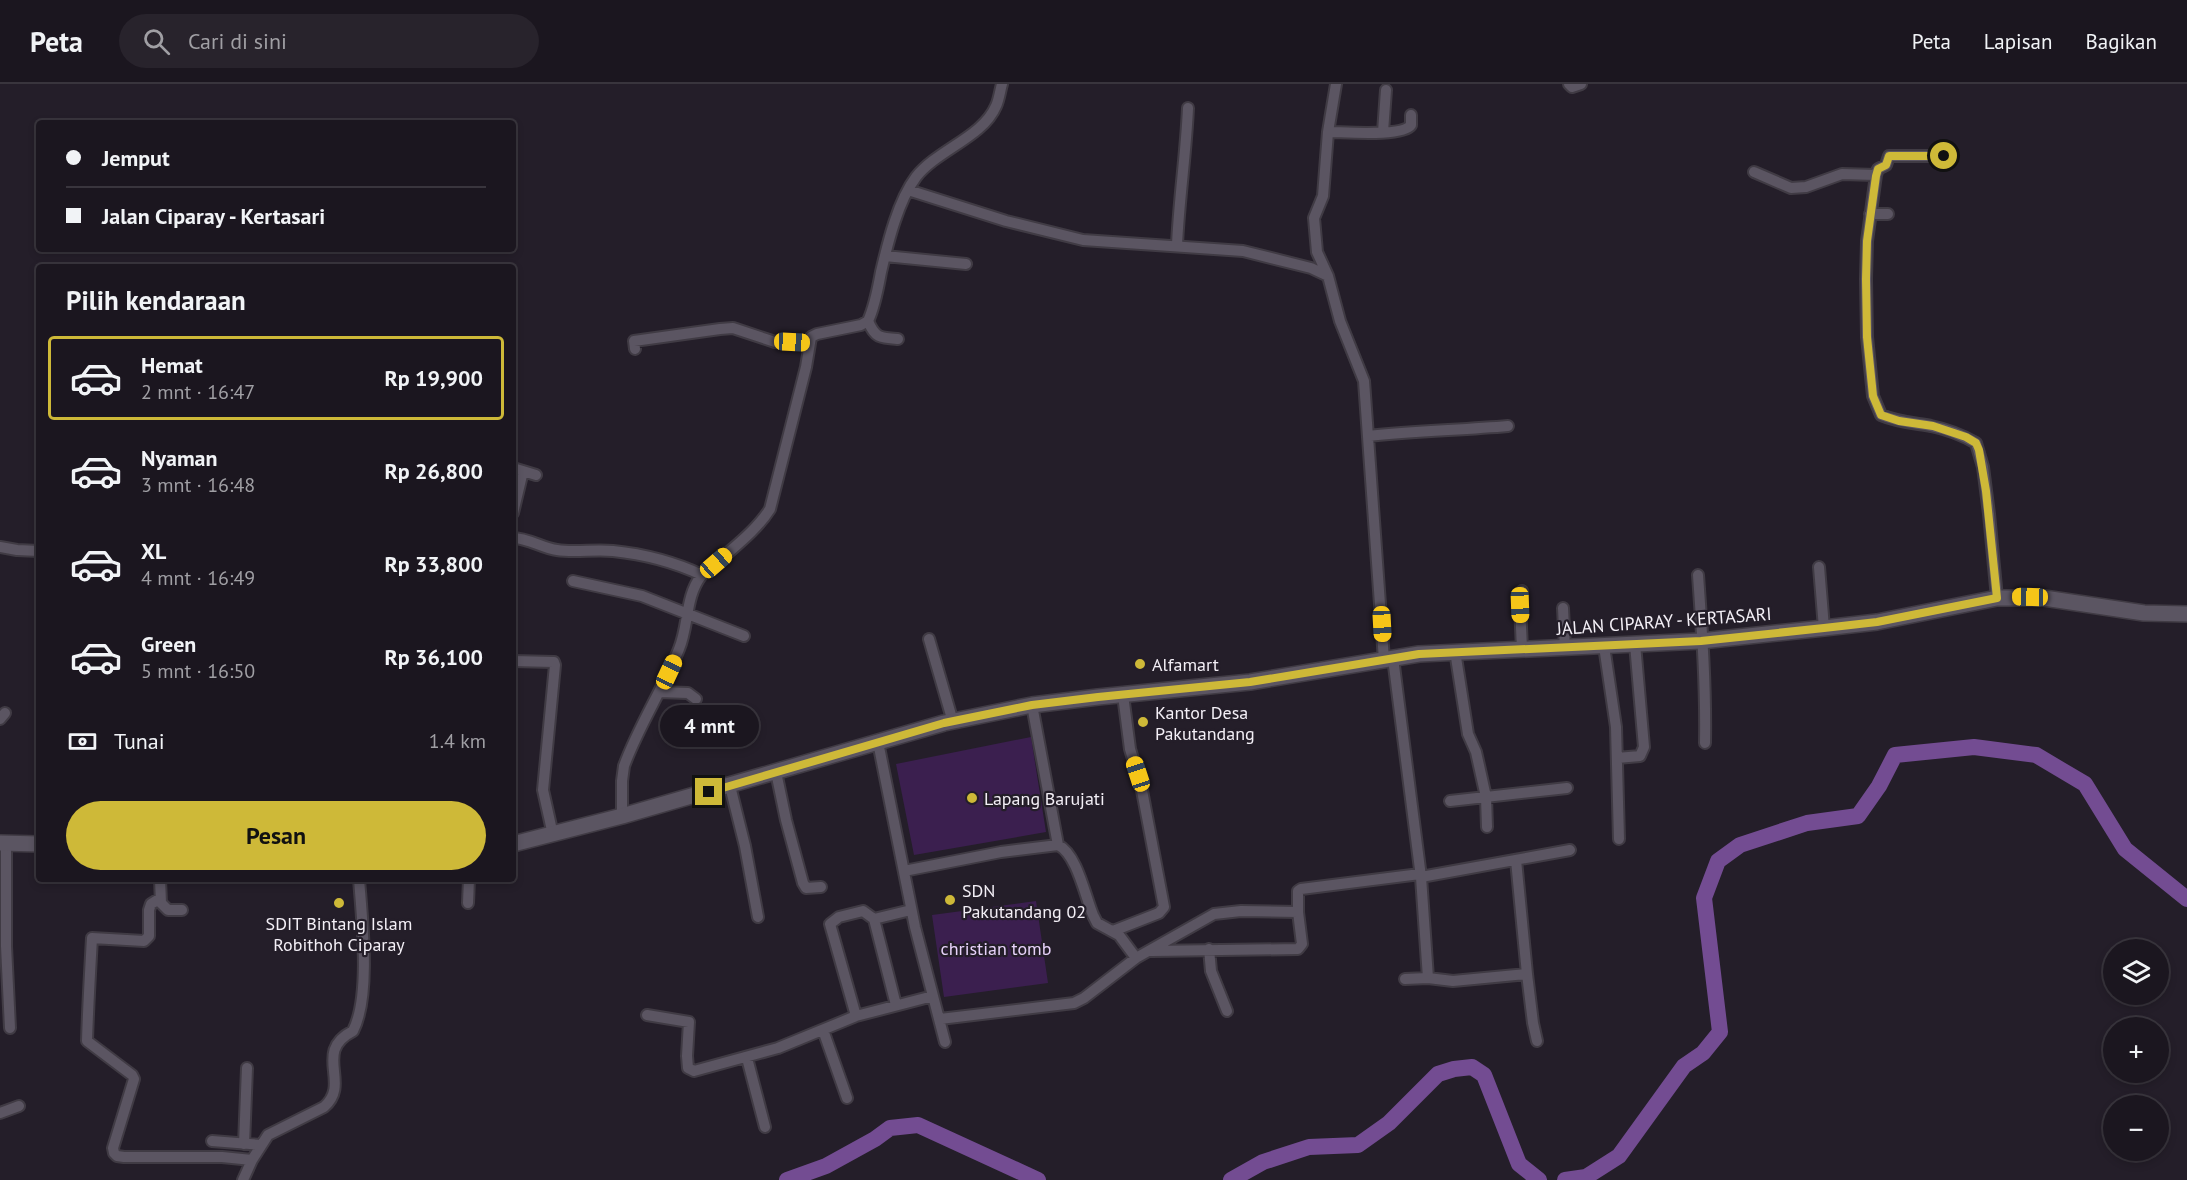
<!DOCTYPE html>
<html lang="id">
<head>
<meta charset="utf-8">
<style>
	:root { --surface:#1b161f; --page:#28232c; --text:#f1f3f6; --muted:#a09fa4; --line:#39353d; --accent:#ceb938 }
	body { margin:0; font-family:"PT Sans",sans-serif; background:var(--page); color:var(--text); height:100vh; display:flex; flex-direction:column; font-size:22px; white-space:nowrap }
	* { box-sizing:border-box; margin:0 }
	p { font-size:20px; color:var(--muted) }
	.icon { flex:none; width:33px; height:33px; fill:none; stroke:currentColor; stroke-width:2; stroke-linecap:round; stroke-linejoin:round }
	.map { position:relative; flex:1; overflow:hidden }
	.panel { position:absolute; left:36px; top:180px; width:480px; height:618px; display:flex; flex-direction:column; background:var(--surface); border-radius:6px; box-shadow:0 3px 9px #0003,0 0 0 2px var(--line) }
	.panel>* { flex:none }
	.guide { position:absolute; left:36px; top:36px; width:480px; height:132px; border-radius:6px; box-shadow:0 3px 9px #0003,0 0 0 2px var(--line); display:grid; align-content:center; height:132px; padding:0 30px; background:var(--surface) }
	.controls { position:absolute; left:2103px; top:855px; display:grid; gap:12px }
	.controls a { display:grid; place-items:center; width:66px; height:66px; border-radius:50%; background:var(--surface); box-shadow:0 3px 9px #0003,0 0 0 2px var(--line); font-size:30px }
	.end { position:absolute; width:27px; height:27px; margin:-14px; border:8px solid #ceb938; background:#111; box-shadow:0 0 0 3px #111 }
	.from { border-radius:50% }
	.bubble { position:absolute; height:42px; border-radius:21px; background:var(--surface); box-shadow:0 3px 9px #0003,0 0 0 2px var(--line); font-size:20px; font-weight:600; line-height:42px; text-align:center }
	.car { position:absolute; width:18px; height:36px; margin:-18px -9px; border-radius:8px; box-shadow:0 0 4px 2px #0007; background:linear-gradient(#f5c518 24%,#345 0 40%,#f5c518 0 76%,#345 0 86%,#f5c518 0) }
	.guide b { display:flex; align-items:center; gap:21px; height:57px; font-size:22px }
	.guide b+b { border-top:2px solid var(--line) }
	.guide i { width:15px; height:15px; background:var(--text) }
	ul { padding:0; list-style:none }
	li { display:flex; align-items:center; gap:18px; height:84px; margin:0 12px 9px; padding:0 18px; border:3px solid transparent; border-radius:6px }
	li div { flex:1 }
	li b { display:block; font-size:22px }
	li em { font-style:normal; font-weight:600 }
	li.selected { border-color:var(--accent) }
	li>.icon { width:54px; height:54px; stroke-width:1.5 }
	h2 { padding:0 30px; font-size:27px; line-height:72px }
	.pay { display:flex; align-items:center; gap:15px; height:66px; padding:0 30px; font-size:22px }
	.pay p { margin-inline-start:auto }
	.action { display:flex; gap:12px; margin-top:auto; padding:12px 30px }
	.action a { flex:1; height:69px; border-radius:36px; background:var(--accent); color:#111; font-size:24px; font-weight:600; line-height:69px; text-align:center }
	header { display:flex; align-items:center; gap:36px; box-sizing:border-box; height:84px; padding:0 30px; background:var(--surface); border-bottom:2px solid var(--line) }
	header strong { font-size:28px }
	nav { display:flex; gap:33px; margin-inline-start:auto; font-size:21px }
	.search { width:420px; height:54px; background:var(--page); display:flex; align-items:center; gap:15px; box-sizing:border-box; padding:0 21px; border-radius:33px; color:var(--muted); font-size:22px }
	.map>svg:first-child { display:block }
	.green { fill:#3b1f4f }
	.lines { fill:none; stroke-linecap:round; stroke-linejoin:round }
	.river { stroke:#734c92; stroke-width:16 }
	.minor-casing { stroke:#403b44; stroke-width:14 }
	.secondary-casing { stroke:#403b44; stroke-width:18 }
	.minor { stroke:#5b5562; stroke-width:10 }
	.secondary { stroke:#5b5562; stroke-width:15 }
	.route { stroke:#ceb938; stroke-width:8 }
	.poi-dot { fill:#ceb938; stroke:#241e29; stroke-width:2 }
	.labels { text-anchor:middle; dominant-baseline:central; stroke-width:4.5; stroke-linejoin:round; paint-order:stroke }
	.street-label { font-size:18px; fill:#f3eff6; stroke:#241e29 }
	.poi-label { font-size:18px; fill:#f3eff6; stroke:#241e29; text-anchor:start }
	.park-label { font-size:18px; fill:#e7d2fa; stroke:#241e29 }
</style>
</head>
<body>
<header>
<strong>Peta</strong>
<div class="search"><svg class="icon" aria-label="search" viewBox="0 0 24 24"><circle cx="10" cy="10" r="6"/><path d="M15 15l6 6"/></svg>Cari di sini</div>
<nav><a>Peta</a><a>Lapisan</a><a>Bagikan</a></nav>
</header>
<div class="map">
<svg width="2187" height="1096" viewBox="0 0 2187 1096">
	<rect width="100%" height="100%" fill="#241e29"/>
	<path class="green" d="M1031 653 1046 748 914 771 896 680Z
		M1036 817 1048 899 944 913 932 831Z"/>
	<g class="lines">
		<path class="river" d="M787 1096 826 1082 875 1055 890 1044 918 1041 1038 1096
			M1231 1096 1263 1078 1309 1063 1358 1061 1389 1039 1438 990 1454 985 1472 983 1484 991 1519 1080 1539 1096
			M1565 1096 1586 1093 1619 1072 1684 982 1703 969 1720 948 1704 814 1718 777 1740 761 1807 739 1858 732 1879 702 1895 671 1974 663 2036 671 2085 700 2125 765 2187 815"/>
		<defs>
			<path id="minor" d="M1569 0 1572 3 1581 0
				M1328 48C1344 48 1403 53 1411 41V31
				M1383 48 1386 6
				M1944 72H1889L1886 81 1878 85 1876 91 1867 157 1866 195 1867 253 1873 312 1881 331C1897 338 1914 339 1931 342 1946 345 1962 351 1976 359L1983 383 1989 430 1997 514
				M1754 88 1791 104 1806 103 1842 90 1876 91
				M908 106 1006 137 1083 156 1243 167 1311 184 1328 192 1340 237 1364 297 1384 576
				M1870 130H1888
				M1177 161C1179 115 1186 70 1188 24
				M885 172 966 180
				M1328 192 1317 168 1314 134 1323 112 1328 48 1336 0
				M868 237C875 254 880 254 898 255
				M635 265 634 257 720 245 733 244 775 258 808 259
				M1368 352C1415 347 1461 346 1508 342
				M513 384 536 391
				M513 429 523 387
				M513 454C528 454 542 464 557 466 575 469 594 465 613 467 643 470 674 478 702 491
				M0 463 17 466 39 467
				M1819 483 1824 544
				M1698 491C1702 547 1706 602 1705 659
				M573 497 642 512 744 552
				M1563 524 1565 564
				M929 555 953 638
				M1604 562 1616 643 1619 755
				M1522 565 1520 521 1522 507
				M1455 567 1468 650 1476 668 1486 713 1487 743
				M1393 574 1421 793 1428 894
				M513 577 554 578 555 581 543 706 553 751
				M659 608 688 609 696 615
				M1032 621 1058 761
				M0 635 5 629
				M878 658 915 843 945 958
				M1617 674 1640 672 1644 663 1635 560
				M776 688 786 736 803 799 806 804 821 803
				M730 702 745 762 758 833
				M1450 717 1567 704
				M622 732V697L624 682C639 641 663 605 679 565 689 541 685 513 701 492 707 485 715 479 722 474 739 459 758 444 770 425L806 283 811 253 817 250 861 241 868 237C875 222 878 204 881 188 888 158 898 117 916 93 937 66 983 53 996 22 999 16 1000 7 1002 0
				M6 759V862L10 944
				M1516 776 1527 890
				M904 787 1001 768 1058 761C1077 770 1085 812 1093 831L1097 839 1119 851 1136 874
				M1421 793 1570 766
				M160 795 161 819 168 826H182
				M159 815 151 820 149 826V852L144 857 92 854C90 889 88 922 87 957L132 991 134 995 113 1064 114 1069 117 1072 124 1073H222L252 1076
				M468 819 469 795
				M1113 847 1159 829 1164 823 1141 701 1130 665 1123 611
				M1209 865 1211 887 1227 927
				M1152 867 1298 865 1302 860 1298 828V807L1301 805 1420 790
				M1405 895 1428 894 1453 897 1527 890 1533 939 1537 957
				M896 921 874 835 911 826
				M647 931 689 938 687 972 688 984 694 987 778 964 856 932 933 912
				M856 932 830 840 839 833 863 827 874 835
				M940 935 1074 919 1084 914 1136 874 1214 830 1241 827 1298 828
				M823 946 847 1014
				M747 974 765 1043
				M0 1029 19 1022
				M212 1057 261 1061
				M244 1060 247 984
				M243 1096 252 1076 268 1051 324 1023C352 999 312 968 353 947 371 912 362 835 359 795"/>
			<path id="secondary" d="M0 759 39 760
				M513 760 622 732 944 639 1032 621 1098 613 1250 598 1419 570 1701 557 1824 544 1877 538 1997 514H2044L2144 529 2187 530"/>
		</defs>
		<use href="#minor" class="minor-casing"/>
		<use href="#secondary" class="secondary-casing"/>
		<use href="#minor" class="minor"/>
		<use href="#secondary" class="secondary"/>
	</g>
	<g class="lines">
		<path class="route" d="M709 708 944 639 1032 621 1098 613 1250 598 1419 570 1701 557 1824 544 1877 538 1997 514 1986 407 1979 366 1976 359 1966 353 1933 342 1899 337 1881 331 1873 312 1867 253 1866 195 1867 157 1876 92 1878 85 1886 81 1889 72H1944"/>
	</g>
	<g class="poi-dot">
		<circle cx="1140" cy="580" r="6"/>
		<circle cx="1143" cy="638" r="6"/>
		<circle cx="972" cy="714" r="6"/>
		<circle cx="950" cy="816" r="6"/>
		<circle cx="339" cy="819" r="6"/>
	</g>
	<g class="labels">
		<g class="street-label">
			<text transform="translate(1664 537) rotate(-4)">JALAN CIPARAY - KERTASARI</text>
		</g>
		<g class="poi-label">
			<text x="1152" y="580">Alfamart</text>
			<text x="1155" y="628">Kantor Desa<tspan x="1155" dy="21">Pakutandang</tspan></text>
			<text x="984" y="714">Lapang Barujati</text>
			<text x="962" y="806">SDN<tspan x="962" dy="21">Pakutandang 02</tspan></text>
			<text x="339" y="839" text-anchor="middle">SDIT Bintang Islam<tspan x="339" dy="21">Robithoh Ciparay</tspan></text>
		</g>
		<g class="park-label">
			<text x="996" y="864">christian tomb</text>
		</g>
	</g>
</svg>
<div class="controls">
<a><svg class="icon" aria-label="layers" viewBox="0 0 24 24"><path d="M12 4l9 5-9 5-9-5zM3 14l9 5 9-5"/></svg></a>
<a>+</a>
<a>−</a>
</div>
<i class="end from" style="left:1944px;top:72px"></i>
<i class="end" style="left:709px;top:708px"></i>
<div class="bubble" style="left:660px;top:621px;width:99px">4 mnt</div>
<i class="car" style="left:792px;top:258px;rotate:93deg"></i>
<i class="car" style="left:716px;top:479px;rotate:49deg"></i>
<i class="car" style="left:2030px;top:513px;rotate:271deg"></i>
<i class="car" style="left:1520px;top:521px;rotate:178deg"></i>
<i class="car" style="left:1382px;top:540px;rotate:177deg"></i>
<i class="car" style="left:669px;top:588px;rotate:25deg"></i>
<i class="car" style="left:1138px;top:690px;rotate:342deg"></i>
<div class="guide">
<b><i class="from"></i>Jemput</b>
<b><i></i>Jalan Ciparay - Kertasari</b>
</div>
<section class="panel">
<h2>Pilih kendaraan</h2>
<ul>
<li class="selected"><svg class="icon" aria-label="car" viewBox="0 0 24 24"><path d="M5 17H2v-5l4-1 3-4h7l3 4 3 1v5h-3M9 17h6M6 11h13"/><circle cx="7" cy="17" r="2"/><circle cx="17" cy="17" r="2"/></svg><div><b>Hemat</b><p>2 mnt · 16:47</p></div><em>Rp 19,900</em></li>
<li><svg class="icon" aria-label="car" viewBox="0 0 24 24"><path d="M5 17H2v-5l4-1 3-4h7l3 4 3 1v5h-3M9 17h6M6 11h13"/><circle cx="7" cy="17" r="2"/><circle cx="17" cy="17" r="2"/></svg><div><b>Nyaman</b><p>3 mnt · 16:48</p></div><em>Rp 26,800</em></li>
<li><svg class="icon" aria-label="car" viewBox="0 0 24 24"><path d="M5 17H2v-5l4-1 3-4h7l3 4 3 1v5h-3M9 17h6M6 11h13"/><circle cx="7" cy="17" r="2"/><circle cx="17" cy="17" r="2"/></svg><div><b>XL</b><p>4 mnt · 16:49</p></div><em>Rp 33,800</em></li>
<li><svg class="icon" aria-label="car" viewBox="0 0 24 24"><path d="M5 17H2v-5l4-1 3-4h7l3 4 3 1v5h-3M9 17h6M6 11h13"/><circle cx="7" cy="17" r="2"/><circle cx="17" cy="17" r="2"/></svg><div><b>Green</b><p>5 mnt · 16:50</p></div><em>Rp 36,100</em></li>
</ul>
<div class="pay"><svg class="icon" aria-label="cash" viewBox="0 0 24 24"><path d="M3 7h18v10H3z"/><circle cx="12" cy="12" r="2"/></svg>Tunai<p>1.4 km</p></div>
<div class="action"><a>Pesan</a></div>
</section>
</div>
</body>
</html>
